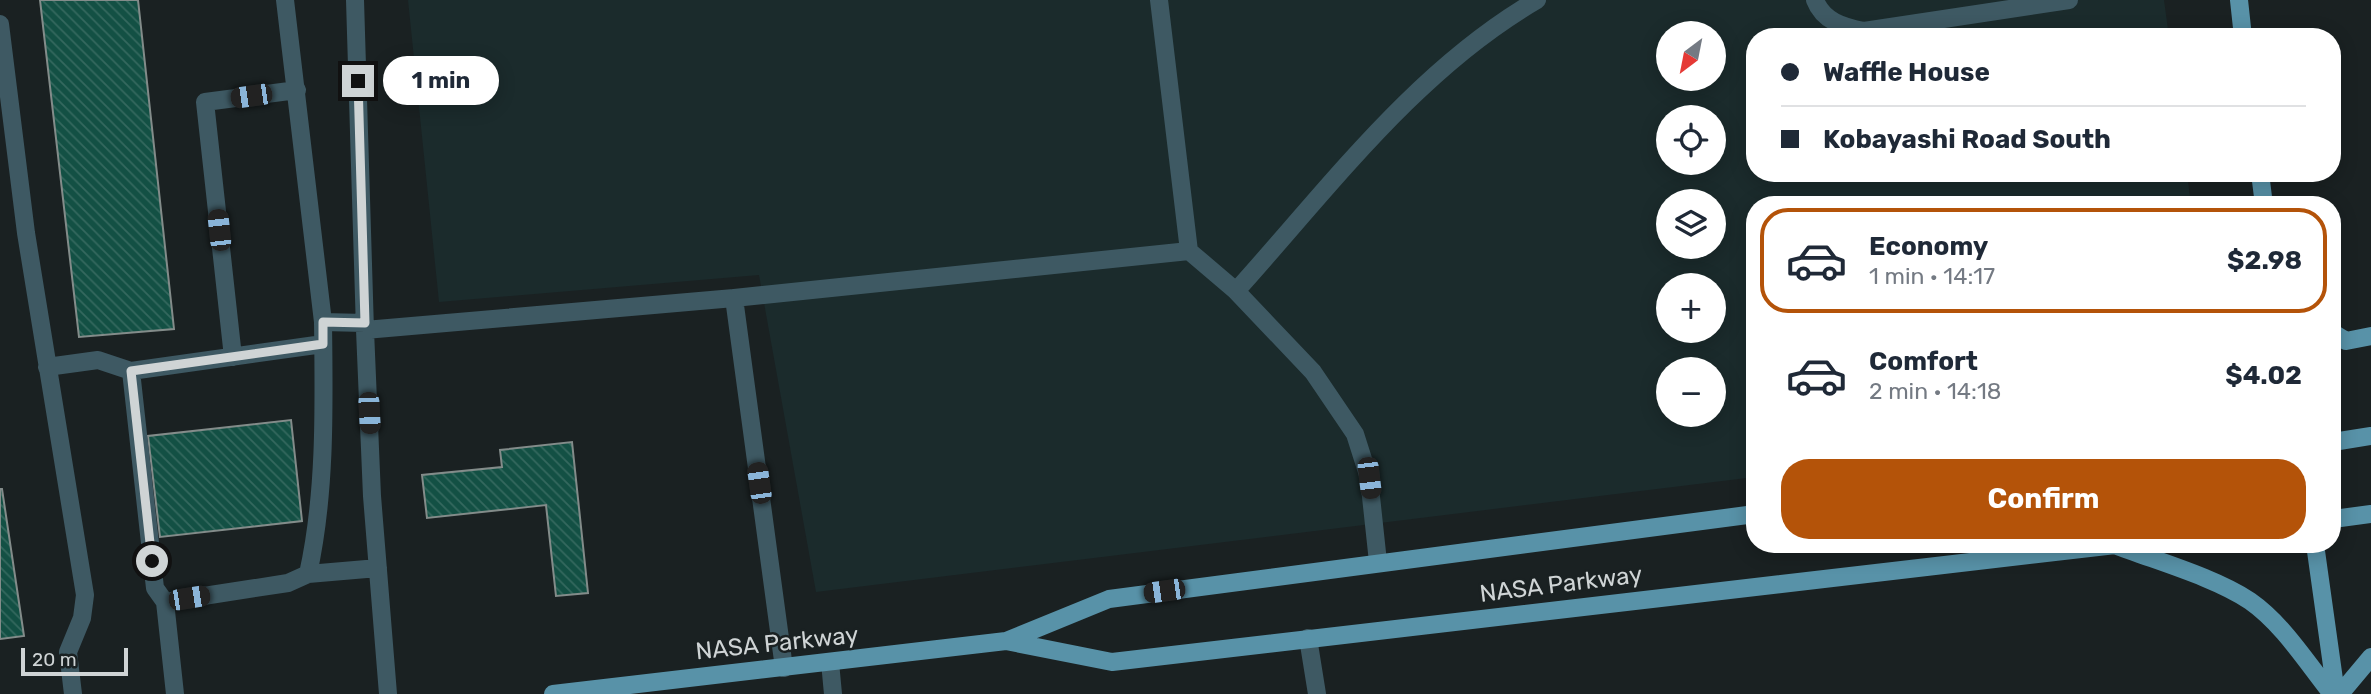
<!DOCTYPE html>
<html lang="en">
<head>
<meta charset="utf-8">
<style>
	:root { --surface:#fff; --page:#f2f2f3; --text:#1f2937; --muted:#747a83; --line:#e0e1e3; --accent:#b45309 }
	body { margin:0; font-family:Rubik,sans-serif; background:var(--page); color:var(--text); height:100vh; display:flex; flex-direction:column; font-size:26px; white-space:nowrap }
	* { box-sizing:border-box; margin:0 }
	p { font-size:23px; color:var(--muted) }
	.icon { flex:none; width:38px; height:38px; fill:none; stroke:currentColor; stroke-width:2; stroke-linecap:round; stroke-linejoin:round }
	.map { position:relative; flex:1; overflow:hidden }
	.sheet { position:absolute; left:1746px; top:196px; width:595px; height:357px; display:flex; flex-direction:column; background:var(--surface); border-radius:28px; box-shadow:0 4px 18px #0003 }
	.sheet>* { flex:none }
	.guide { position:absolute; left:1746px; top:28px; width:595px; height:154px; border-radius:28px; box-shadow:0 4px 18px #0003; display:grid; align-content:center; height:154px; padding:0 35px; background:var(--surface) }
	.needle { width:46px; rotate:212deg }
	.controls { position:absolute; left:1656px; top:21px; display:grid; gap:14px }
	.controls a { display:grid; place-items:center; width:70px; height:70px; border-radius:50%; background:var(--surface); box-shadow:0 4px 18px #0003; font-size:35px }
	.scale { position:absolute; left:21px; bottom:18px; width:107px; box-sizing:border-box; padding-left:7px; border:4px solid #cfd4d5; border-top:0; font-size:19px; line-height:24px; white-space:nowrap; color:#cfd4d5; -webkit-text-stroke:5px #1a2122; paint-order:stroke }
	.end { position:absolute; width:32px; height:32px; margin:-16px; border:9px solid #cfd4d5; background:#111; box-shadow:0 0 0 4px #111 }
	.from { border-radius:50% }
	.bubble { position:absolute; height:49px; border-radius:24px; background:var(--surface); box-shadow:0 4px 18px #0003; font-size:23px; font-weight:700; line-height:49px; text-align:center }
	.car { position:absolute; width:21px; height:42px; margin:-21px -10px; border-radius:9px; box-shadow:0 0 5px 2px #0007; background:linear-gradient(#222 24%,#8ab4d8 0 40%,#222 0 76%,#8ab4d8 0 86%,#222 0) }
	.guide b { display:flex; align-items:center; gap:24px; height:66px; font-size:26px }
	.guide b+b { border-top:2px solid var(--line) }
	.guide i { width:18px; height:18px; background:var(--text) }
	ul { padding:12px 0 0; list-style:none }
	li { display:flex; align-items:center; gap:21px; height:105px; margin:0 14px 10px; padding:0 21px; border:4px solid transparent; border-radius:28px }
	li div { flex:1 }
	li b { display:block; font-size:26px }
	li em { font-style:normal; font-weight:700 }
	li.active { border-color:var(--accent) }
	li>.icon { width:63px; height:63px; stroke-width:1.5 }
	.action { display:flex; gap:14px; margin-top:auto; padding:14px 35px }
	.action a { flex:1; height:80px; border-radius:28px; background:var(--accent); color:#fff; font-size:28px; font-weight:700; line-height:80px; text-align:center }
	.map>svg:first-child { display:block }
	.built { fill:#1b2b2c; fill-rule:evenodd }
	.building { fill:url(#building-back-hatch); stroke:#838c8a; stroke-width:2 }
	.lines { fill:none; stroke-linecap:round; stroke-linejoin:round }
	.minor { stroke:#3e5963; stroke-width:18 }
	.major { stroke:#5892a8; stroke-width:18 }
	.route { stroke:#cfd4d5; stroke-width:9 }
	.labels { text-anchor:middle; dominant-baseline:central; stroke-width:5; stroke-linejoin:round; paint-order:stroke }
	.street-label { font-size:24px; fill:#cfd4d5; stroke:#1a2122 }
</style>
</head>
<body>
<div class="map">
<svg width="2371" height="694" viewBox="0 0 2371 694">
	<defs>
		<pattern id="building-back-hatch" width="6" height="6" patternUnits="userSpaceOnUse" patternTransform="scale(1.75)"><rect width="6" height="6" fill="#135044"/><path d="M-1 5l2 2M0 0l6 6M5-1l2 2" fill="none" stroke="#34685e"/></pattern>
	</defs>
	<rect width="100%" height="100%" fill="#1a2122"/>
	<path class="built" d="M408 0H2164L2169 37H1755V173H2187L2191 205H1755V477L816 592 759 275 439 302ZM1668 33H1713V79H1668ZM1668 117H1713V163H1668ZM1668 201H1713V247H1668ZM1668 285H1713V331H1668ZM1668 369H1713V415H1668Z"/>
	<path class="building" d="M40 0H138L174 329 79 337Z
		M291 420 302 521 160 537 148 436Z
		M572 442 588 593 556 596 546 505 427 518 422 475 502 467 500 450Z
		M0 489H2L24 636 0 639Z"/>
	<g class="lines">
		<path class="minor" d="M285 0 323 322 365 323
			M355 0 365 330 372 496 388 694
			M1159 0 1189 251
			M1815 0C1823 21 1843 27 1864 31L2069 0
			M0 24 26 233 85 595 82 618 68 652 73 694
			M734 298 784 668
			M365 330 734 298 1189 251 1236 291
			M233 357 205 102 297 90
			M47 367 98 360 131 371 155 588 165 602
			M131 371 323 344
			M1378 562 1369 478 1355 434 1313 372 1236 291C1329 188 1416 70 1537 0
			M308 574 378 568
			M1308 638 1317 694
			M830 662 833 694
			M175 694 165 602 288 583 308 574C326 493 324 404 323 322"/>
		<path class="major" d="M2239 0 2243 37
			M2260 173 2264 205
			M2333 333 2346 341 2371 336
			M2333 442 2371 436
			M2333 519 2371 514
			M2315 544 2336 694
			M2115 545C2156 561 2214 577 2250 601 2283 624 2307 663 2332 694
			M1006 641 1112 662 2124 544
			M553 694 1006 641 1109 599 1755 514
			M2340 694 2371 657"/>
	</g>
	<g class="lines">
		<path class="route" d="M152 561 131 371 323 344V322L365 323 358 81"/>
	</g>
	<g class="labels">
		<g class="street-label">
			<text transform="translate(1561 584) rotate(-7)">NASA Parkway</text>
			<text transform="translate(777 643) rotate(-6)">NASA Parkway</text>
		</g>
	</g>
</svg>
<div class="controls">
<a><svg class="needle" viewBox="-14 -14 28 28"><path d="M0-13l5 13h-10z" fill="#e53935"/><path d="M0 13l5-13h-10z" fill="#747a83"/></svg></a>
<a><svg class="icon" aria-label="locate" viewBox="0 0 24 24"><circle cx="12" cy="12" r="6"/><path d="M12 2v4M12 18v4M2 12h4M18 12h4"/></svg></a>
<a><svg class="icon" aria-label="layers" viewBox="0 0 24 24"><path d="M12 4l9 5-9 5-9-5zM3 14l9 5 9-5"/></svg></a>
<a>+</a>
<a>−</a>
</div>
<div class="scale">20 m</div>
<i class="end from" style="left:152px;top:561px"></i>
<i class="end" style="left:358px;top:81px"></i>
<div class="bubble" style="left:383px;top:56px;width:116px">1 min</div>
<i class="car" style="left:251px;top:96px;rotate:262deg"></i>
<i class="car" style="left:219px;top:230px;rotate:354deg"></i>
<i class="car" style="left:369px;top:413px;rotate:177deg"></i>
<i class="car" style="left:1369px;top:478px;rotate:173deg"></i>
<i class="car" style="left:759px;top:483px;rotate:352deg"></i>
<i class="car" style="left:1164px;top:591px;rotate:262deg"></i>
<i class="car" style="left:189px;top:598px;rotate:81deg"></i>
<div class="guide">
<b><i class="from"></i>Waffle House</b>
<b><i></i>Kobayashi Road South</b>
</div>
<section class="sheet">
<ul>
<li class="active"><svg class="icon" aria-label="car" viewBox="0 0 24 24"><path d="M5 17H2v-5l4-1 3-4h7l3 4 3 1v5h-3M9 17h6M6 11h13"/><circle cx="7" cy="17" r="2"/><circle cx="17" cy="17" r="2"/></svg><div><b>Economy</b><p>1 min · 14:17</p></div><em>$2.98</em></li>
<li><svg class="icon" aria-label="car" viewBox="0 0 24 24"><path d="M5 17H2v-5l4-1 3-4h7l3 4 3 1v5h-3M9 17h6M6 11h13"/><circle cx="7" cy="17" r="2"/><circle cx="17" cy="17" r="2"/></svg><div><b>Comfort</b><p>2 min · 14:18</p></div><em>$4.02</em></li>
</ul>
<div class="action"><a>Confirm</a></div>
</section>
</div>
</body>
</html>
